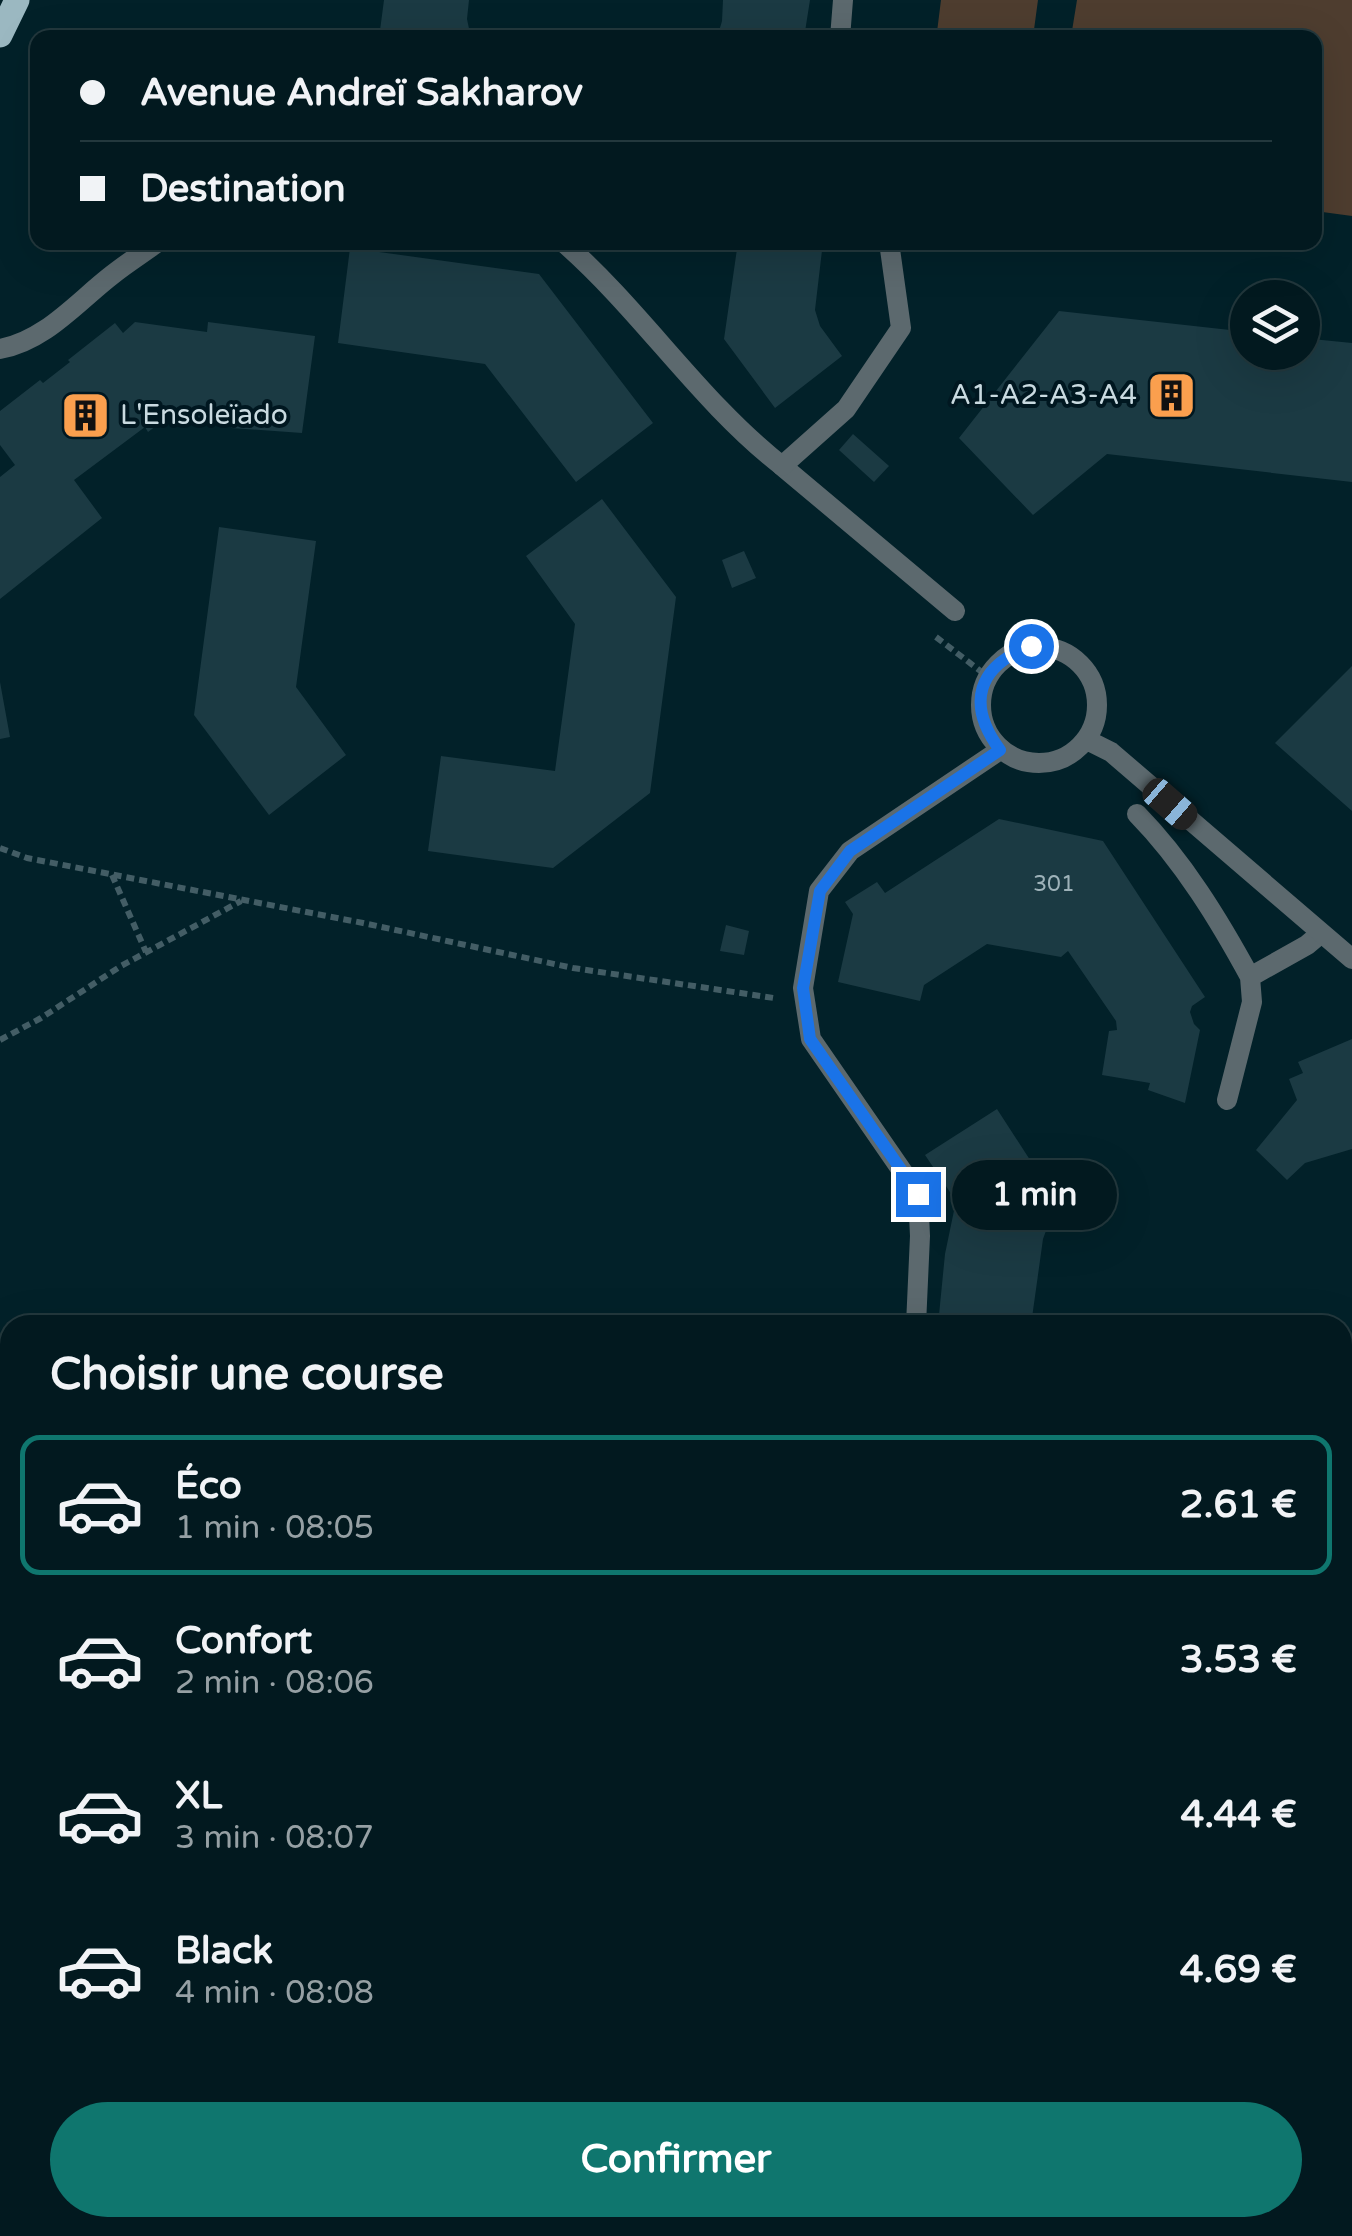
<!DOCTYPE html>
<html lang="fr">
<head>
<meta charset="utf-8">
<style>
	:root { --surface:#02191f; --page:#0c2228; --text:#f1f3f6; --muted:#96a0a4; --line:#23383d; --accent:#0f766e }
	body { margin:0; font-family:"Varela Round",sans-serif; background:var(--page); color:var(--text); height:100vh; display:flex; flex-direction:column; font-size:38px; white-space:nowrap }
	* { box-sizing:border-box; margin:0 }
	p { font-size:32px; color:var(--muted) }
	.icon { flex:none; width:55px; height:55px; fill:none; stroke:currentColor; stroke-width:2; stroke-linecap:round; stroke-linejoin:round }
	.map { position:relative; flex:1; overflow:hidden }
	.sheet { position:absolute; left:0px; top:1315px; width:1352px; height:922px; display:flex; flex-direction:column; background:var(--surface); border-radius:30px 30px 0 0; box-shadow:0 10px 40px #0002,0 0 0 2px var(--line) }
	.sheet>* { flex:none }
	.top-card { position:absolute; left:30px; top:30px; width:1292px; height:220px; border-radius:20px; box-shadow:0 10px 40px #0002,0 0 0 2px var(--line); display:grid; align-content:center; height:220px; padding:0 50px; background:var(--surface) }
	.fabs { position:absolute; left:1230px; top:280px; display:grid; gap:20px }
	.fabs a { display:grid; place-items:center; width:90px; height:90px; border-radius:50%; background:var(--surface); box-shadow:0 10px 40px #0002,0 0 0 2px var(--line); font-size:50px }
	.end { position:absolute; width:45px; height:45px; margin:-22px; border:12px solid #1a73e8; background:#fff; box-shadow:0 0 0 5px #fff }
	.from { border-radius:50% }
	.bubble { position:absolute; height:70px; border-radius:35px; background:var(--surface); box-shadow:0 10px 40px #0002,0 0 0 2px var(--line); font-size:32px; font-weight:800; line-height:70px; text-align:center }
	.car { position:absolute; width:30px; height:60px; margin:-30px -15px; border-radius:12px; box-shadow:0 0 8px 2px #0007; background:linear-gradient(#222 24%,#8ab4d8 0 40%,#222 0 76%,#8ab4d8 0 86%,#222 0) }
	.top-card b { display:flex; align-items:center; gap:35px; height:95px; font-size:38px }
	.top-card b+b { border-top:2px solid var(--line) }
	.top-card i { width:25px; height:25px; background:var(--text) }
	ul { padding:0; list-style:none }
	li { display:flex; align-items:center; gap:30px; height:140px; margin:0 20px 15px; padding:0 30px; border:5px solid transparent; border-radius:20px }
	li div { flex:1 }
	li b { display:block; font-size:38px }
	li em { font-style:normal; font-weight:800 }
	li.selected { border-color:var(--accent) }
	li>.icon { width:90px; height:90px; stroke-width:1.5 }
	h2 { padding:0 50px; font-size:45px; line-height:120px }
	.cta { display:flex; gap:20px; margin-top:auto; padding:20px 50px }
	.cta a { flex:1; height:115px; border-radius:60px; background:var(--accent); color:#fff; font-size:40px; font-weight:800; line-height:115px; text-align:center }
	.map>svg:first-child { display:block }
	.green { fill:url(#green-dots) }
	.pitch { fill:#4e3d2f }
	.building { fill:#1b3a43 }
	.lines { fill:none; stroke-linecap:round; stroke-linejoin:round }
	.path { stroke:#435d65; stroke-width:6; stroke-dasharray:8 5; stroke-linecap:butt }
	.lane { stroke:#5c696e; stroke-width:20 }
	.street { stroke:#5c696e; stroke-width:20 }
	.primary { stroke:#9bb8c1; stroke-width:25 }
	.route { stroke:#1a73e8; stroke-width:12 }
	.labels { text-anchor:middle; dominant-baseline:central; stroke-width:8; stroke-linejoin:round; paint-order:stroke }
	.number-label { font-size:22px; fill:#9eb2b9 }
	.poi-label { font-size:28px; fill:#c9dae0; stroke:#001720; text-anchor:end }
</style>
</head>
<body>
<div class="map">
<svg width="1352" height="2236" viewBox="0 0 1352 2236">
	<defs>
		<pattern id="green-dots" width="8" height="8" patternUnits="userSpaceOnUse" patternTransform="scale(2.5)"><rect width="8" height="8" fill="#4e3d2f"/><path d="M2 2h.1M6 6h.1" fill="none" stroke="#66584d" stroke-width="1.8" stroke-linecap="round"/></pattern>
	</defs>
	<rect width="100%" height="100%" fill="#022129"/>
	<path class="green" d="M1343 2121 1352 2127V2236H369L359 2228H1342Z"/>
	<path class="pitch" d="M941 0H1038L1033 37 980 38 937 32Z
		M1077 0H1352V216L1315 211V38L1071 37Z"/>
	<path class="building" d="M384 0H469L467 19 471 38H379Z
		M723 0H810L804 38H717L722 21Z
		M738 242H823L815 310 820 326 842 356 775 408 724 339Z
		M350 248 539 274 653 423 576 482 485 364 338 343Z
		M1059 311 1248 332V352H1302V338L1352 343V482L1107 454 1033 515 959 438Z
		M135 322 207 332 208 322 315 336 302 433 231 428 232 424 184 418 176 411 148 432 145 427 74 480 102 518 0 599V477L15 465 0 445V411L40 380 43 383 70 362 68 360 115 323 123 333Z
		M853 434 889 466 874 482 839 450Z
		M602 499 676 597 650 793 553 868 428 851 441 756 555 771 575 624 526 556Z
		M219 527 316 541 296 687 346 755 269 815 194 715Z
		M744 551 756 578 732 588 722 560Z
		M1352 666V811L1275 743Z
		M0 682 10 737 0 739Z
		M999 819 1103 841 1205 997 1192 1006 1190 1012 1194 1024 1200 1030 1185 1103 1148 1090 1150 1083 1102 1075 1109 1031 1117 1030 1116 1021 1068 951 1061 957 987 944 924 985 920 1001 838 982 853 914 845 902 877 882 885 893Z
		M726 925 749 931 744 955 720 951Z
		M1352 1039V1149L1305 1163 1287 1180 1256 1150 1297 1100 1289 1079 1303 1073 1298 1062Z
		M997 1109 1032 1163 1036 1161 1059 1195 1043 1239 1031 1325H938L945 1254 956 1201 925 1155Z
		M1342 1400H1352V1570L1342 1591Z
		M1352 1715V2043L1342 2027V1716Z"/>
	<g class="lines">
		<path class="path" d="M936 637 987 676
			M0 848 27 858 363 923 573 968 774 998
			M112 875 146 952
			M0 1040 41 1018 121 966 241 901
			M1342 2116 1352 2122
			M1342 2154 1352 2157
			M0 2170 10 2161
			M513 2228 525 2236
			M1290 2228 1291 2236"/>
		<path class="lane" d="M840 38 843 0
			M782 466 955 611
			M1137 814C1183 861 1219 920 1250 977
			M1227 1100 1252 1002 1250 977 1307 945 1320 934
			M916 1325 920 1236 918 1194 811 1039 803 988 819 891 850 851 1000 750"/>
		<path class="street" d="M563 242C642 311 699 401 782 466L846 409 901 328 889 242
			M0 349C45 341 77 302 112 275 127 263 143 253 158 242
			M981 705a58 58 0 1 1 116 0a58 58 0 1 1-116 0Z
			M1087 740 1111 752 1352 959"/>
		<path class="primary" d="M0 35 17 0"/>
	</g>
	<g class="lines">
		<path class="route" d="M918 1194 810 1039 803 988 820 891 850 851 1000 750C966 704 977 666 1031 646"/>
	</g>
	<defs>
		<symbol id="building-square" viewBox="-11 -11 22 22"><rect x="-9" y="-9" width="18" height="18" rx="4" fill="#fa9f4e" stroke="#001720"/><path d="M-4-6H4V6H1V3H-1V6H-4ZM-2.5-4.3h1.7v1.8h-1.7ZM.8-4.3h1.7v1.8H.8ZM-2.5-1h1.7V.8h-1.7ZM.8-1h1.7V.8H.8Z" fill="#111"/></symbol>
	</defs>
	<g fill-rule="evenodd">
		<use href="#building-square" x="1144" y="368" width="55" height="55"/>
		<use href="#building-square" x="58" y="388" width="55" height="55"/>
	</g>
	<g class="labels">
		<g class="number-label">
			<text x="1054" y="884">301</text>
		</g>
		<g class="poi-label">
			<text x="1137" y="395">A1-A2-A3-A4</text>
			<text x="120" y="415" text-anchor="start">L'Ensoleïado</text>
		</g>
	</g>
</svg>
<div class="fabs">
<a><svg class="icon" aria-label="layers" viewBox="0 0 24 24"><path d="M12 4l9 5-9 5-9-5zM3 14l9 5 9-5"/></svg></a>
</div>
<i class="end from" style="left:1031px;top:646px"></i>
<i class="end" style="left:918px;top:1194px"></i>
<div class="bubble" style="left:952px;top:1160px;width:165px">1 min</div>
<i class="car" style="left:1170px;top:804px;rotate:131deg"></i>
<div class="top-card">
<b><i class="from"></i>Avenue Andreï Sakharov</b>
<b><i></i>Destination</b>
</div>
<section class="sheet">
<h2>Choisir une course</h2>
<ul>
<li class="selected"><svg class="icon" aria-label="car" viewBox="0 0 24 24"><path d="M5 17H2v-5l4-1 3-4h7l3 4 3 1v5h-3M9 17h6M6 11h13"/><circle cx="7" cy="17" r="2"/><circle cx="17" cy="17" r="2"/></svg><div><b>Éco</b><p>1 min · 08:05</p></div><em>2.61 €</em></li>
<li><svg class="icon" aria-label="car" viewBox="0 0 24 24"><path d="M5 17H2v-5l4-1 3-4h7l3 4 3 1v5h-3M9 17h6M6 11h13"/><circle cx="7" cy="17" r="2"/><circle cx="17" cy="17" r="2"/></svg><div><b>Confort</b><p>2 min · 08:06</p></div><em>3.53 €</em></li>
<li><svg class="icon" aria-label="car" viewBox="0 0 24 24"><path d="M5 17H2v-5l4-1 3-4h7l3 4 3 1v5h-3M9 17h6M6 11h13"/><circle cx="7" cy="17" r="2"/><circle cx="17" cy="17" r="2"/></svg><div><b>XL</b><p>3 min · 08:07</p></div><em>4.44 €</em></li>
<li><svg class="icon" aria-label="car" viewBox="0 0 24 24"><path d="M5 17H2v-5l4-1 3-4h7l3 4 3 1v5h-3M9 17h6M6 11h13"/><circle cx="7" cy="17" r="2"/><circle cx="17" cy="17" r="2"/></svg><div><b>Black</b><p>4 min · 08:08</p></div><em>4.69 €</em></li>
</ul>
<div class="cta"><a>Confirmer</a></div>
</section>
</div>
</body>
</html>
